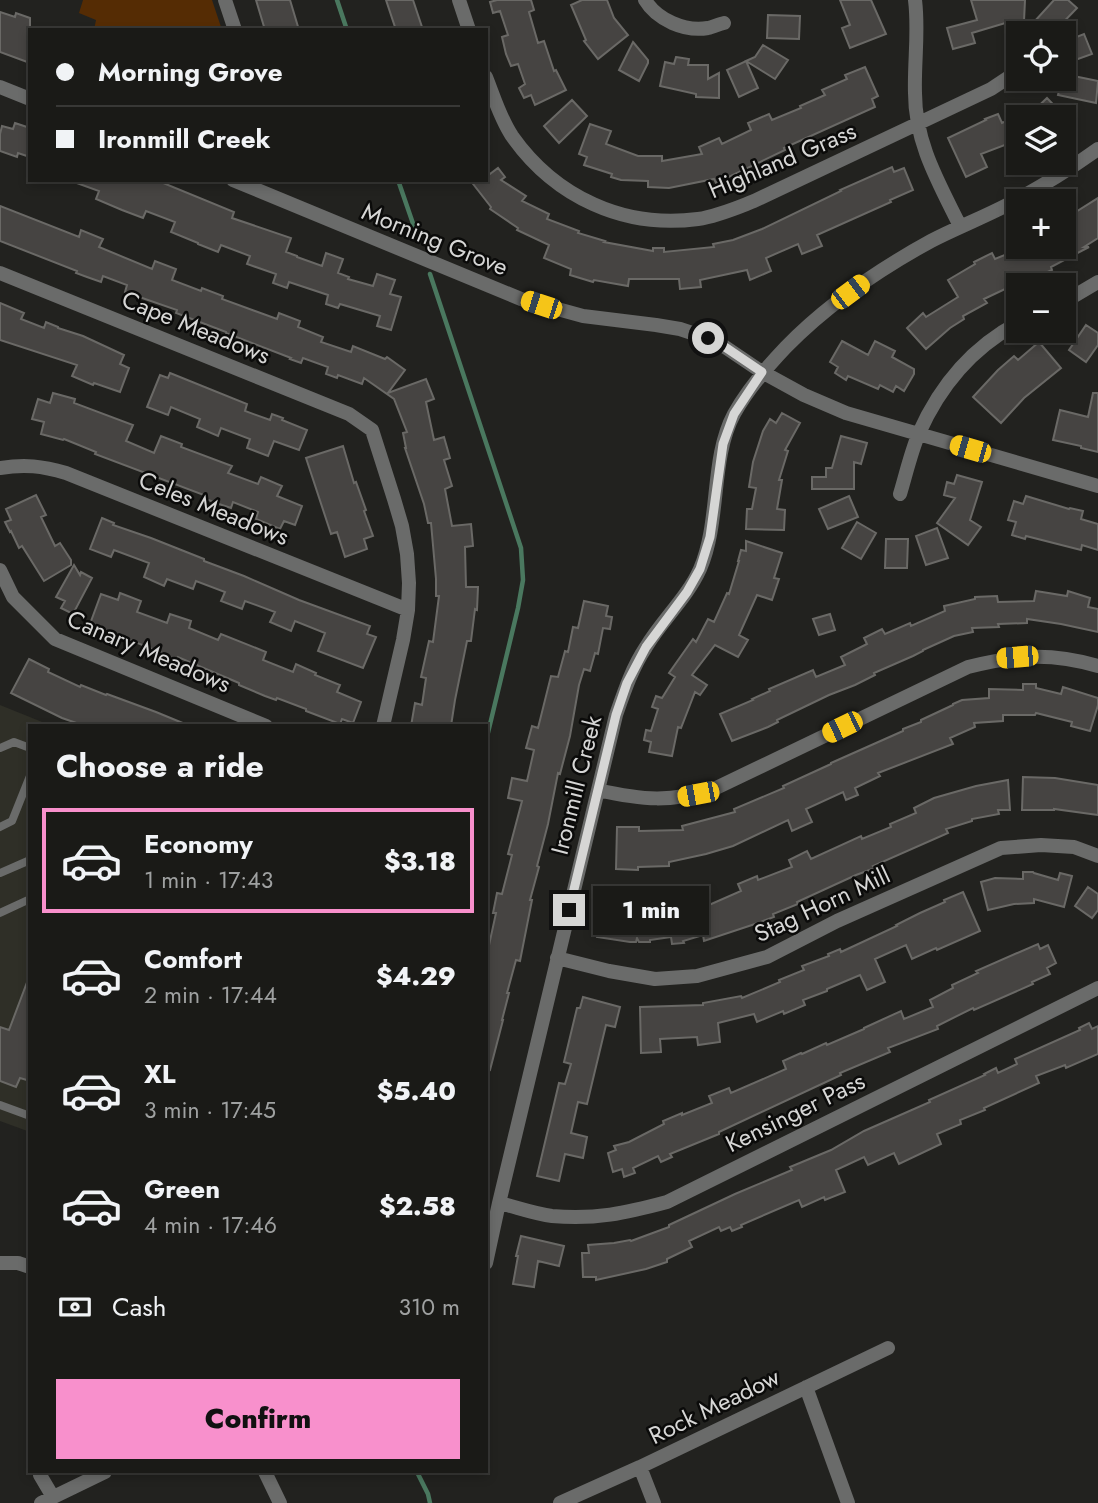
<!DOCTYPE html>
<html lang="en">
<head>
<meta charset="utf-8">
<style>
	:root { --surface:#1a1a17; --page:#272724; --text:#f1f3f6; --muted:#9fa1a1; --line:#383836; --accent:#f890cc }
	body { margin:0; font-family:Jost,sans-serif; background:var(--page); color:var(--text); height:100vh; display:flex; flex-direction:column; font-size:26px; white-space:nowrap }
	* { box-sizing:border-box; margin:0 }
	p { font-size:23px; color:var(--muted) }
	.icon { flex:none; width:38px; height:38px; fill:none; stroke:currentColor; stroke-width:2; stroke-linecap:round; stroke-linejoin:round }
	.map { position:relative; flex:1; overflow:hidden }
	.sheet { position:absolute; left:28px; top:724px; width:460px; height:749px; display:flex; flex-direction:column; background:var(--surface); border-radius:0px; box-shadow:0 4px 10px #0003,0 0 0 2px var(--line) }
	.sheet>* { flex:none }
	.hud { position:absolute; left:28px; top:28px; width:460px; height:154px; border-radius:0px; box-shadow:0 4px 10px #0003,0 0 0 2px var(--line); display:grid; align-content:center; height:154px; padding:0 28px; background:var(--surface) }
	.fabs { position:absolute; left:1006px; top:21px; display:grid; gap:14px }
	.fabs a { display:grid; place-items:center; width:70px; height:70px; border-radius:0px; background:var(--surface); box-shadow:0 4px 10px #0003,0 0 0 2px var(--line); font-size:35px }
	.end { position:absolute; width:32px; height:32px; margin:-16px; border:9px solid #d6d6d5; background:#111; box-shadow:0 0 0 4px #111 }
	.from { border-radius:50% }
	.bubble { position:absolute; height:49px; border-radius:0px; background:var(--surface); box-shadow:0 4px 10px #0003,0 0 0 2px var(--line); font-size:23px; font-weight:800; line-height:49px; text-align:center }
	.car { position:absolute; width:21px; height:42px; margin:-21px -10px; border-radius:9px; box-shadow:0 0 5px 2px #0007; background:linear-gradient(#f5c518 24%,#345 0 40%,#f5c518 0 76%,#345 0 86%,#f5c518 0) }
	.hud b { display:flex; align-items:center; gap:24px; height:66px; font-size:26px }
	.hud b+b { border-top:2px solid var(--line) }
	.hud i { width:18px; height:18px; background:var(--text) }
	ul { padding:0; list-style:none }
	li { display:flex; align-items:center; gap:21px; height:105px; margin:0 14px 10px; padding:0 14px; border:4px solid transparent; border-radius:0px }
	li div { flex:1 }
	li b { display:block; font-size:26px }
	li em { font-style:normal; font-weight:800 }
	li.on { border-color:var(--accent) }
	li>.icon { width:63px; height:63px; stroke-width:1.5 }
	h2 { padding:0 28px; font-size:32px; line-height:84px }
	.pay { display:flex; align-items:center; gap:18px; height:77px; padding:0 28px; font-size:26px }
	.pay p { margin-inline-start:auto }
	.button { display:flex; gap:14px; margin-top:auto; padding:14px 28px }
	.button a { flex:1; height:80px; border-radius:0px; background:var(--accent); color:#111; font-size:28px; font-weight:800; line-height:80px; text-align:center }
	.map>svg:first-child { display:block }
	.built { fill:#2f2f27 }
	.green { fill:#552c04 }
	.lines { fill:none; stroke-linecap:round; stroke-linejoin:round }
	.stream { stroke:#4a785f; stroke-width:4.5 }
	.building { fill:#464442; stroke:#6a6966; stroke-width:2 }
	.lane { stroke:#6a6b6a; stroke-width:8 }
	.street { stroke:#6a6b6a; stroke-width:14 }
	.route { stroke:#d6d6d5; stroke-width:9 }
	.labels { text-anchor:middle; dominant-baseline:central; stroke-width:5; stroke-linejoin:round; paint-order:stroke }
	.street-label { font-size:24px; fill:#d6d6d5; stroke:#0b0b0a }
</style>
</head>
<body>
<div class="map">
<svg width="1098" height="1503" viewBox="0 0 1098 1503">
	<rect width="100%" height="100%" fill="#22221f"/>
	<path class="built" d="M0 705 52 726H30V1132L0 1121Z"/>
	<path class="green" d="M83 0H212L222 30H94L96 20 79 13Z"/>
	<g class="lines">
		<path class="stream" d="M337 0 347 30
			M398 180 419 241
			M430 274 521 548 523 580 518 608 486 741
			M417 1472 428 1494 430 1503"/>
	</g>
	<path class="building" d="M256 0H290L299 30H265Z
		M386 0H413L423 30H396Z
		M497 0H531L534 10 529 12 538 43 544 41 554 71 556 70 566 90 535 105 531 95 524 98 519 88 525 84 518 64 511 66 506 54 502 37 508 35 500 11 493 13 490 2Z
		M582 0H607L614 18 628 35 598 59 584 41 586 40 571 5Z
		M840 0H871L886 34 850 48 842 28 850 25Z
		M971 0H1025L1024 21H1012L972 33 975 43 953 49 947 28 977 20Z
		M1054 0H1068L1077 8 1053 33H1046L1034 22Z
		M0 12 15 17 16 13 30 18V63L0 52Z
		M768 15 800 16 799 39 767 38Z
		M1084 34 1092 54 1064 64V42Z
		M633 42 648 60V63L639 81 619 70Z
		M763 45 788 60 775 79 746 61 755 57Z
		M676 57 689 59 688 65H708V79L719 73V98L696 97V94L660 86 665 62 674 64Z
		M746 61 758 88 739 97 727 70Z
		M865 67 878 96 872 99 875 107 784 148 785 150 716 183 714 179 669 188 648 187V181L621 180 611 177 612 174 584 165 587 157 579 154 590 124 611 131 606 144 638 156H662V161L702 154 699 147 719 138 722 144 751 130 748 123 769 114 772 120 801 108 800 106 825 95 822 90 847 79 845 75Z
		M1064 74 1098 81 1096 103 1058 95 1062 79H1064Z
		M1047 98 1065 117H1027Z
		M572 100 587 116 559 143 544 126Z
		M998 114 1002 123 1018 116V140L981 154 987 167 966 177 948 138 986 120 985 119Z
		M15 123 30 128V157L18 153 17 157 0 151V134L2 126 13 129Z
		M892 167 894 172 904 168 913 190 890 200 891 202 817 235 822 246 802 254 798 244 766 258 771 271 750 280 747 270 700 280 701 287 680 289 679 279H629L628 286 594 280 593 282 570 275 571 269 544 258 549 245 517 230 518 228 490 209 491 207 470 180H486V177L498 168 505 177 501 180 526 196 522 201 549 214 547 219 579 231 578 233 605 241 604 242 653 251V248H664V252L714 247 713 244 733 240 762 229 841 191 840 190Z
		M74 180H156L234 212 232 218 291 238 286 252 297 256V257L322 266 326 253 343 259 338 273 349 277 348 279 373 286 377 274 395 280 390 294 401 297 391 330 377 326 380 316 340 304 338 308 326 304 328 295 289 282 287 288 273 283 276 274 247 264 250 256 221 245 218 252 198 244V243L171 232 175 222 146 211 143 218 122 210 96 199 99 191 74 182Z
		M1098 198V238L1084 247H1089L1051 267 1052 270 1025 282 1024 280 984 299 987 303 963 316 964 319 950 328 926 349 907 328 923 313 926 317 958 297 948 280 975 264 974 262 992 253 995 259 1024 247H1064V227L1075 221 1071 215Z
		M0 206 79 237 81 230 103 239 99 247 152 269 155 261 176 269 172 280 201 291 202 288 223 296 222 299 277 319 279 313 300 321 298 327 323 337 321 342 351 352 353 346 385 359 387 357 405 370 388 393 426 379 434 399 426 402 434 440 444 437 450 458 444 460 452 486 445 489 452 526 471 524 473 546 465 547 466 587H478L477 610 475 609 471 641H467L455 700 451 726H411L415 703 422 705 426 678 421 677 429 641 433 642 439 596H436V579L431 523H428L424 504 405 448H406L403 433 407 432 394 399 364 378 362 384 338 375 337 378 326 374 328 367 303 358 301 363 290 359 291 358 226 333V332L176 313 177 310 125 292 127 285 103 276 101 282 87 277 76 273 77 271 0 241Z
		M0 303 24 313 21 319 44 328 46 322 58 327V328L83 336 124 355 120 364 129 368 120 392 94 383 93 385 72 376 77 365 0 340Z
		M1086 325 1098 333V345L1086 362 1069 350Z
		M842 341 868 355 875 341 895 351 892 357 914 369V374L904 391 896 386 893 392 880 385 878 389 848 376 846 380 835 373 838 367 830 362Z
		M1039 342 1061 368 1024 398 1001 423 973 397 998 370 1014 356 1018 360Z
		M170 373 247 404 245 411 270 420 272 414 283 418 282 420 307 430 299 450 274 441 268 456 247 448 250 439 221 428 218 436 197 427 200 419 171 407 168 415 147 407 160 375 168 378Z
		M53 393 75 399 74 403 133 425 126 441 154 453 161 436 182 444 181 447 232 466 228 473 258 484 261 477 282 486 277 496 302 506 295 525 284 521 280 529 256 519 258 512 233 502 231 508 216 503 203 498 204 495 95 454 96 452 64 439 63 440 41 434 44 422 32 419 38 399 50 403Z
		M1093 393H1098V452L1081 448V446L1053 440 1060 410 1088 417Z
		M782 413 800 423 785 450 788 451 779 480H782L777 509 785 510 784 530 746 529 747 509H752L756 488 749 487 753 462 763 431 770 419 776 423Z
		M841 436 867 443 861 464 854 462V489H812V477H826V468H832Z
		M343 446 354 483 356 482 366 510 364 511 373 536 364 539 367 549 345 557 337 532 331 534 306 458Z
		M957 475 982 482 970 520 981 527 968 545 937 523 955 498 944 495 947 482 954 484Z
		M36 495 46 515 41 517 55 546 60 543 71 560V565L44 581 22 546 19 548 11 531 10 532 5 522 11 520 6 509Z
		M849 496 858 517 828 529 819 509Z
		M1026 496 1069 509 1070 508 1083 511 1081 519 1098 524V550L1082 545 1081 550 1026 536 1025 539 1012 535 1016 522 1008 520 1014 501 1023 504Z
		M102 518 114 523 113 525 151 538 204 559V561L244 576 299 600 370 626 367 634 376 637 363 668 318 651 325 633 295 621 291 631 270 622 275 612 245 601 242 609 221 601 225 592 196 581 193 589 167 579 164 586 144 577 149 563 114 550 111 557 90 549Z
		M857 522 876 533 861 559 842 548Z
		M937 528 948 558 926 565 916 536Z
		M886 539H908L907 568H885Z
		M746 541 782 553 774 578 779 579 772 600 757 595 739 635 748 640 738 657 715 645 692 675 707 685 700 695 695 692 681 728 678 727 672 756 649 752 651 742 644 740 646 730 651 731 658 709 652 707 656 696 662 698 675 677 669 673 693 639 696 642 708 619 714 622 727 593 729 594 739 561H738L741 550 746 551Z
		M74 565 80 575 81 572 92 578 73 614 61 608 65 601 56 597Z
		M1036 591 1067 596 1068 591 1090 598 1088 607 1098 609V632L1061 624 1027 619V623L998 624 999 627 972 628 973 632 954 636 923 650V651L913 656 874 673 875 675 855 685 829 695 777 720 778 722 768 727 732 741 720 714 753 700 752 699 770 691 769 689 813 670 816 677 845 665 841 657 867 644 864 638 882 629 885 634 910 623 911 626 945 611 944 606 975 599V597L997 596 998 602 1034 601Z
		M120 593 141 601 137 612 167 623 170 614 191 621 189 628 218 640 221 634 266 652 263 660 293 672 296 664 316 673 315 675 340 685 337 692 361 702 353 723 342 719 340 724 306 711V709L277 698 276 700 265 696 239 685V683L178 657 177 660 164 655 165 654 90 624 101 594 118 600Z
		M584 601 608 606 606 616 612 617 610 629 603 628 598 654 595 653 590 671 584 669 579 685 570 736 560 774 558 773 548 824 537 866 539 867 530 900H532L520 961 516 960 507 993H509L502 1020H503L490 1070 486 1069V959L496 913H493L497 893 502 894 512 855 508 854 522 801 508 798 512 778 527 781 534 750 526 748 532 726 538 728 551 676 558 677 565 651 568 652 573 627 578 628Z
		M830 614 835 630 819 635 813 619Z
		M29 659 49 669 48 672 80 687 81 685 106 695 107 694 156 712 190 726H85L62 718 11 693Z
		M1023 684H1036V688L1061 694 1063 687 1098 698V705L1090 731 1071 726 1072 722 1036 713 1035 715H1003V721L974 723 975 727 950 738 953 744 878 773 880 776 855 788 858 795 846 800 843 792 806 809 812 822 792 831 788 820 733 846 706 854 669 862V866L638 867V870L616 869 617 827H639V831L683 830 682 826 735 812 734 809 784 788 783 786 831 764V763L903 731V729L921 722V720L953 705V704L962 700 989 698V689L1023 690Z
		M1023 777 1055 778 1098 785V815L1054 809V810H1022Z
		M1008 780 1010 810H998L999 814 972 819V821L946 829 948 833 873 866 875 868 856 875 797 902 798 904 773 914 774 917 755 924 704 941 703 935 683 941 684 943 672 944 671 937 650 940V942H639L637 938 636 942H630L597 937 604 892 625 895 621 920 659 921V918L667 917 666 912 679 910V914L709 905 741 891 738 884 757 876 758 880 792 867 789 860 807 851 811 859 861 836 862 839 891 827 890 824 916 813 914 808 934 798 976 786Z
		M1023 872H1033L1034 873 1058 880 1060 873 1072 876 1064 907 1034 899V903L1014 904 988 910 981 882 995 878 1023 879Z
		M1088 887 1098 894V910L1092 918 1075 906Z
		M963 892 980 931 937 950 936 948 912 959 906 945 875 959 885 982 867 990 860 975 827 989V991L803 1000 805 1005 784 1014 783 1011 757 1022 754 1014 718 1023 720 1042 698 1045 697 1037 660 1039 661 1052 641 1053 640 1007 703 1005V1003L741 996 742 998 780 982 779 980 804 970 802 966 829 956 828 954 840 949 841 952 897 926 896 925 920 913 945 902 944 900Z
		M1038 944 1040 949 1048 945 1056 963 1047 968 1050 974 1032 982 1033 984 974 1010 973 1008 937 1026 938 1029 888 1048 890 1052 840 1073 841 1075 719 1132V1134L670 1154 672 1157 661 1162 658 1156 633 1168 635 1173 624 1177 622 1169 613 1172 608 1153 616 1150 614 1146 629 1142 664 1124 663 1121 682 1113V1115L712 1103 709 1096 729 1088 731 1093 786 1069 783 1061 801 1053 802 1054 826 1043 827 1045 864 1029V1028L901 1011 904 1019 933 1007 930 1000 953 988 952 985 978 973 976 971Z
		M29 977 30 1081 20 1078 16 1087 0 1081V1027L9 1030Z
		M583 997 620 1007 615 1027 606 1025 587 1104 578 1102 571 1133 587 1137 583 1158 565 1154 559 1181 537 1176 559 1083 565 1084 571 1064 564 1062 577 1008H580Z
		M1089 1023 1092 1029 1098 1026V1054L1066 1068 1065 1065 1036 1076 1039 1083 984 1108 985 1110 960 1120 961 1124 937 1134 941 1144 899 1164 894 1153 868 1165 864 1157 836 1170 845 1192 825 1200 824 1197 802 1207 799 1200 741 1225 742 1227 732 1231 730 1227 721 1231 719 1227 689 1241 692 1247 667 1259V1262L646 1269 596 1280V1277H583L582 1253H589L588 1245 614 1243 630 1240 631 1241 669 1227V1225L735 1194 792 1170 790 1167 831 1150 864 1131 930 1102 929 1100 985 1075 984 1074 996 1068 998 1073 1017 1064 1015 1059 1080 1030 1079 1028Z
		M521 1236 564 1246 559 1266 538 1261 534 1287 513 1284 518 1256H516Z"/>
	<g class="lines">
		<path class="lane" d="M0 748 14 742 30 748
			M0 827 12 821 30 776
			M0 873 30 860
			M0 913 30 899
			M0 1105 30 1116"/>
		<path class="street" d="M225 0 235 30
			M459 0 469 30
			M645 0C657 20 685 32 708 28 713 27 719 24 724 23
			M915 0C919 31 914 62 915 93 915 143 939 183 960 226
			M486 77C494 97 500 118 512 136 555 197 624 229 698 219 718 216 736 208 754 201L991 89 1018 71
			M0 87 30 99
			M233 180 521 299 583 316 656 325 680 329 698 335 725 347 762 372 804 395 846 413 1098 486
			M0 273 349 414 372 430 394 499 402 526 407 554 409 583 408 610 403 640 383 726
			M1064 302 1098 282
			M0 468C25 464 42 466 66 473L408 610
			M900 494C906 474 911 452 919 433 940 386 973 347 1018 323
			M0 570 13 597 55 639 266 726
			M598 790C642 800 671 803 716 788L968 667C1016 655 1050 652 1098 666
			M557 958 609 971 655 979 697 976 767 957 837 921 1001 848 1041 845 1074 847 1098 856
			M499 1203C516 1207 535 1214 552 1216 595 1220 626 1213 667 1202L1098 988
			M0 1263H18L30 1267
			M486 1263 499 1203 616 715C624 692 632 668 646 647 662 620 687 598 700 569 721 520 710 459 734 414 748 389 766 368 786 347 828 304 878 270 931 241 956 228 982 218 1007 205 1039 188 1069 170 1098 149
			M806 1387 848 1503
			M640 1467 654 1503
			M265 1472 280 1503
			M40 1475 53 1497
			M41 1503 105 1472
			M560 1503 640 1467 888 1348"/>
	</g>
	<g class="lines">
		<path class="route" d="M569 910 616 715 627 683 646 647 687 592 700 569 710 537 723 444 734 414 762 372 725 347 708 338"/>
	</g>
	<g class="labels">
		<g class="street-label">
			<text transform="translate(782 160) rotate(-23)">Highland Grass</text>
			<text transform="translate(435 239) rotate(22)">Morning Grove</text>
			<text transform="translate(196 327) rotate(22)">Cape Meadows</text>
			<text transform="translate(214 508) rotate(22)">Celes Meadows</text>
			<text transform="translate(149 651) rotate(23)">Canary Meadows</text>
			<text transform="translate(576 785) rotate(-76)">Ironmill Creek</text>
			<text transform="translate(822 904) rotate(-25)">Stag Horn Mill</text>
			<text transform="translate(795 1112) rotate(-26)">Kensinger Pass</text>
			<text transform="translate(714 1406) rotate(-26)">Rock Meadow</text>
		</g>
	</g>
</svg>
<div class="fabs">
<a><svg class="icon" aria-label="locate" viewBox="0 0 24 24"><circle cx="12" cy="12" r="6"/><path d="M12 2v4M12 18v4M2 12h4M18 12h4"/></svg></a>
<a><svg class="icon" aria-label="layers" viewBox="0 0 24 24"><path d="M12 4l9 5-9 5-9-5zM3 14l9 5 9-5"/></svg></a>
<a>+</a>
<a>−</a>
</div>
<i class="end from" style="left:708px;top:338px"></i>
<i class="end" style="left:569px;top:910px"></i>
<div class="bubble" style="left:593px;top:886px;width:116px">1 min</div>
<i class="car" style="left:850px;top:292px;rotate:53deg"></i>
<i class="car" style="left:541px;top:305px;rotate:288deg"></i>
<i class="car" style="left:970px;top:449px;rotate:286deg"></i>
<i class="car" style="left:1017px;top:657px;rotate:265deg"></i>
<i class="car" style="left:842px;top:727px;rotate:244deg"></i>
<i class="car" style="left:698px;top:794px;rotate:259deg"></i>
<div class="hud">
<b><i class="from"></i>Morning Grove</b>
<b><i></i>Ironmill Creek</b>
</div>
<section class="sheet">
<h2>Choose a ride</h2>
<ul>
<li class="on"><svg class="icon" aria-label="car" viewBox="0 0 24 24"><path d="M5 17H2v-5l4-1 3-4h7l3 4 3 1v5h-3M9 17h6M6 11h13"/><circle cx="7" cy="17" r="2"/><circle cx="17" cy="17" r="2"/></svg><div><b>Economy</b><p>1 min · 17:43</p></div><em>$3.18</em></li>
<li><svg class="icon" aria-label="car" viewBox="0 0 24 24"><path d="M5 17H2v-5l4-1 3-4h7l3 4 3 1v5h-3M9 17h6M6 11h13"/><circle cx="7" cy="17" r="2"/><circle cx="17" cy="17" r="2"/></svg><div><b>Comfort</b><p>2 min · 17:44</p></div><em>$4.29</em></li>
<li><svg class="icon" aria-label="car" viewBox="0 0 24 24"><path d="M5 17H2v-5l4-1 3-4h7l3 4 3 1v5h-3M9 17h6M6 11h13"/><circle cx="7" cy="17" r="2"/><circle cx="17" cy="17" r="2"/></svg><div><b>XL</b><p>3 min · 17:45</p></div><em>$5.40</em></li>
<li><svg class="icon" aria-label="car" viewBox="0 0 24 24"><path d="M5 17H2v-5l4-1 3-4h7l3 4 3 1v5h-3M9 17h6M6 11h13"/><circle cx="7" cy="17" r="2"/><circle cx="17" cy="17" r="2"/></svg><div><b>Green</b><p>4 min · 17:46</p></div><em>$2.58</em></li>
</ul>
<div class="pay"><svg class="icon" aria-label="cash" viewBox="0 0 24 24"><path d="M3 7h18v10H3z"/><circle cx="12" cy="12" r="2"/></svg>Cash<p>310 m</p></div>
<div class="button"><a>Confirm</a></div>
</section>
</div>
</body>
</html>
